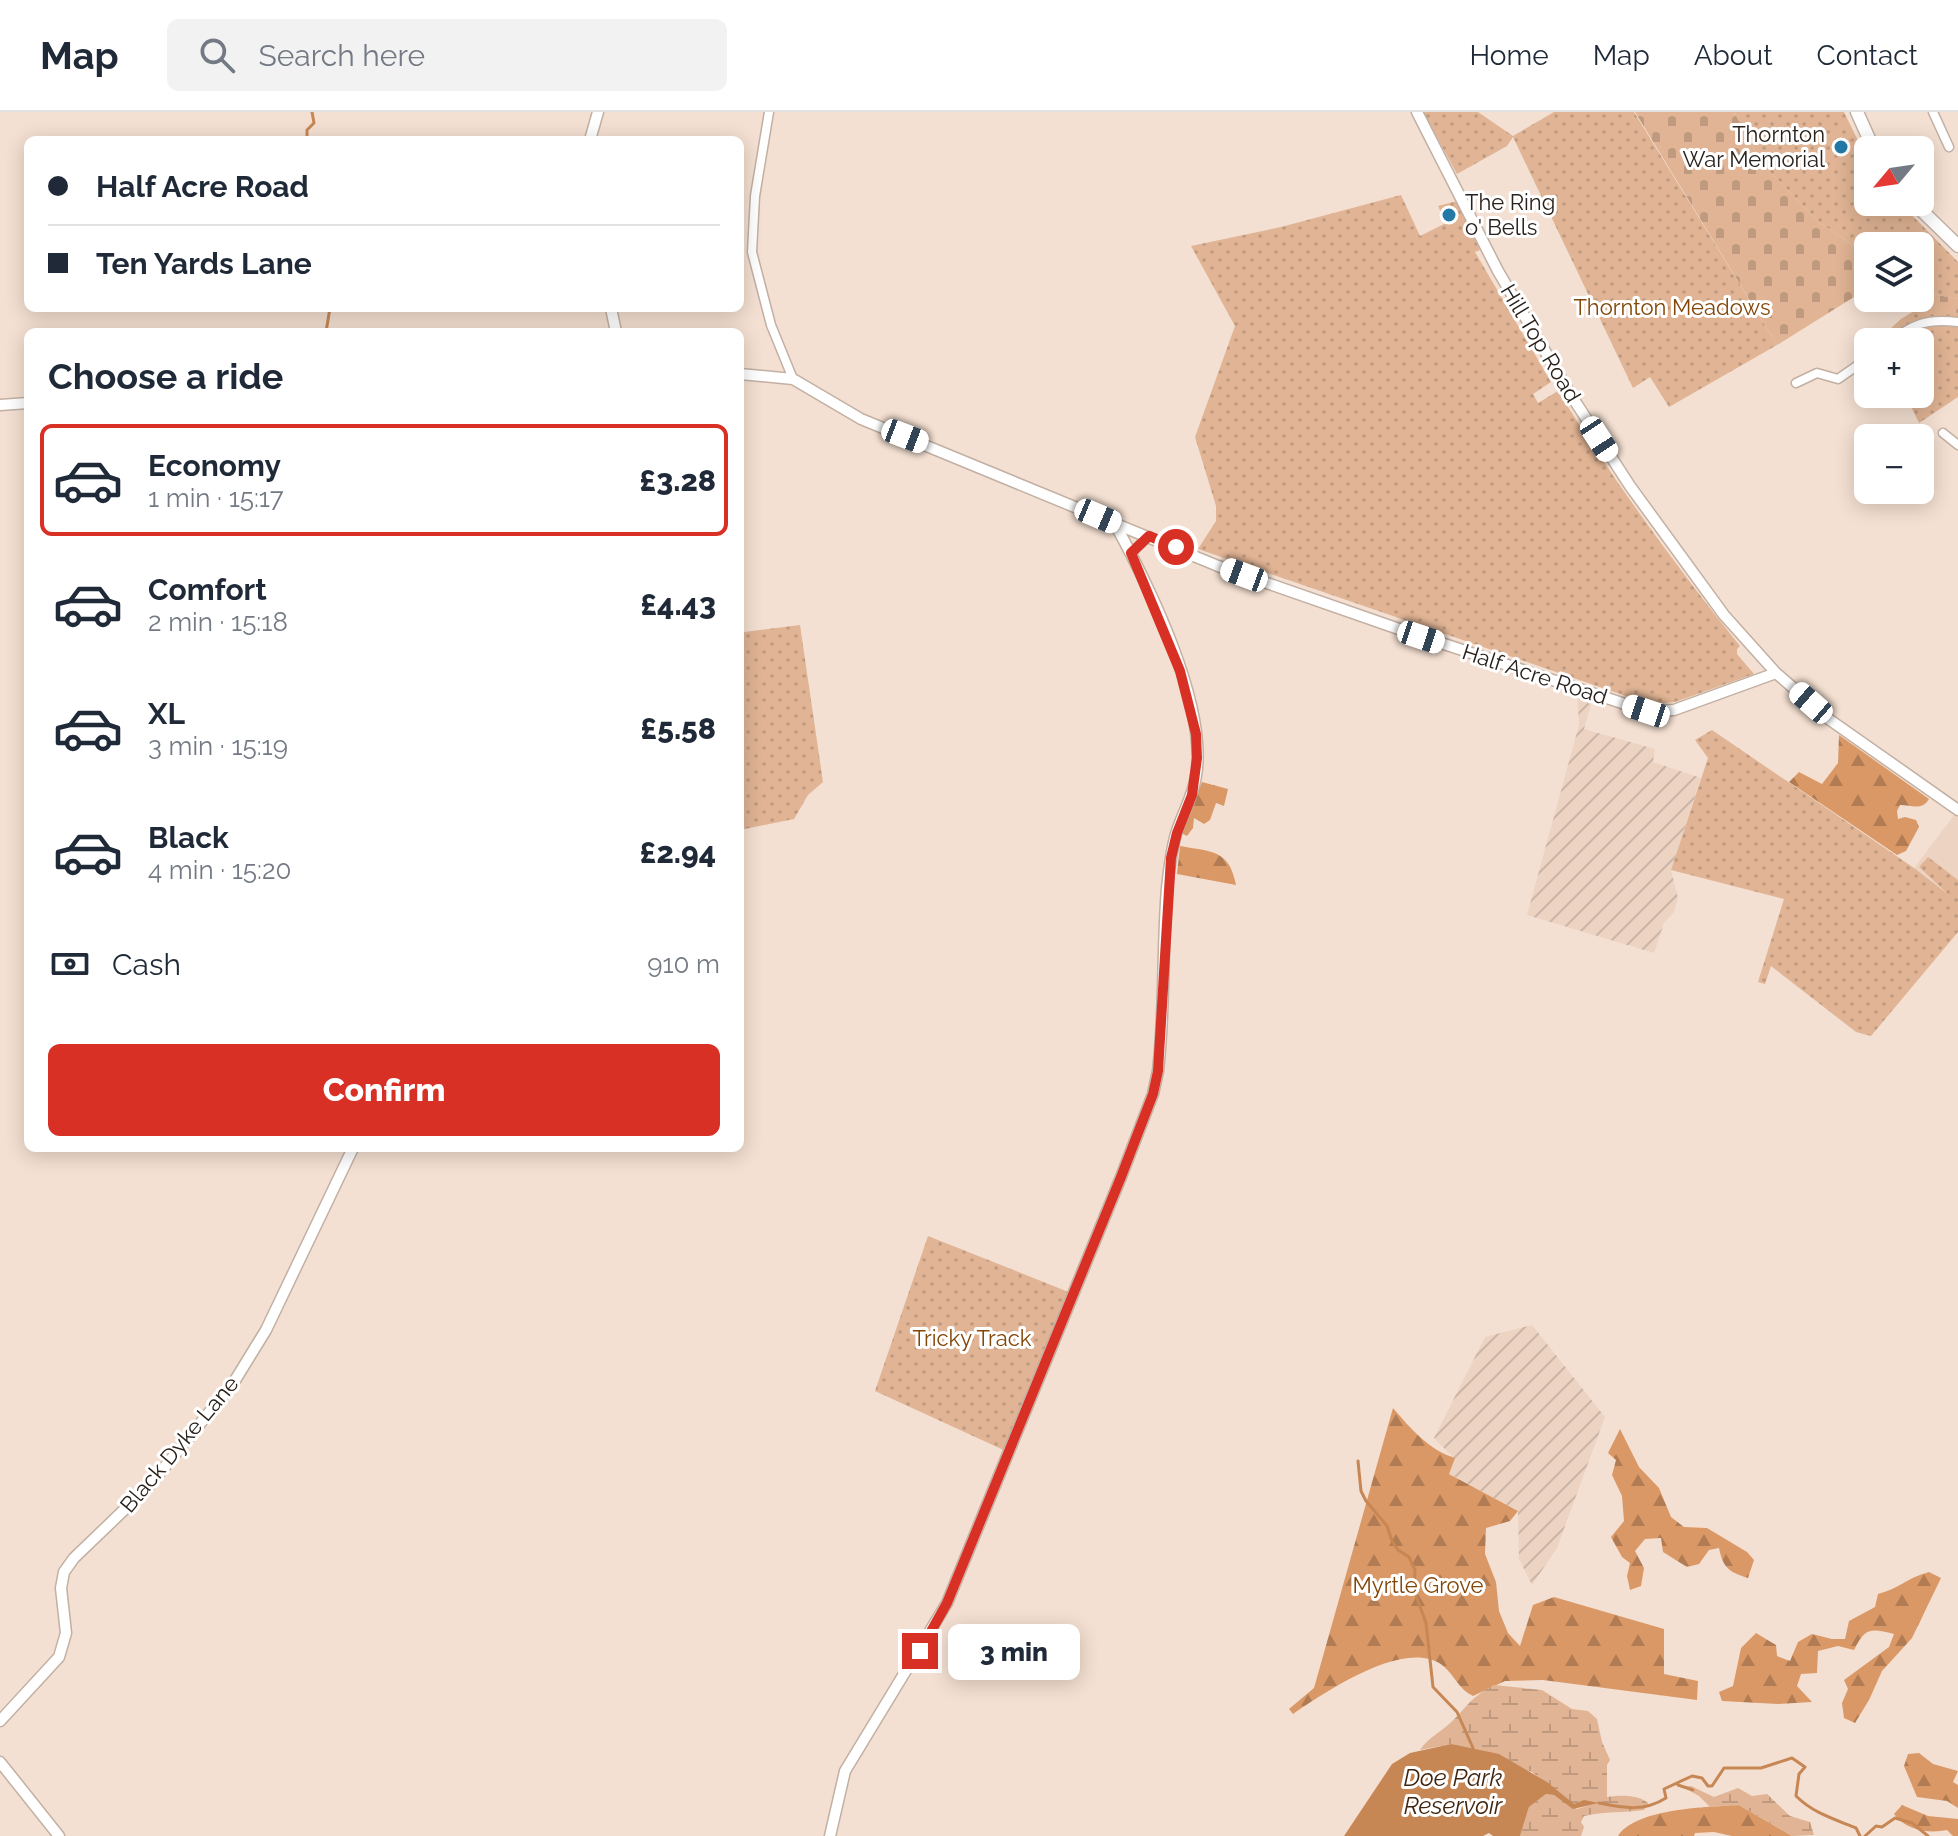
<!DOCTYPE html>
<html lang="en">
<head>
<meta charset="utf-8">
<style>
	:root { --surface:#fff; --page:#f2f2f3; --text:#1f2937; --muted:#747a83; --line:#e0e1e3; --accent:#d93025 }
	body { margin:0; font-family:Raleway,sans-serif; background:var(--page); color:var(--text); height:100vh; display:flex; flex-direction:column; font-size:30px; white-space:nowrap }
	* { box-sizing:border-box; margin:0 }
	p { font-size:26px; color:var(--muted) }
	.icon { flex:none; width:44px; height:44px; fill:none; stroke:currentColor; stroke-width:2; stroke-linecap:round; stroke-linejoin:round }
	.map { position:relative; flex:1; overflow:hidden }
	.side { position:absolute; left:24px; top:216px; width:720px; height:824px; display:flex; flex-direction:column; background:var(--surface); border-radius:12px; box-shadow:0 4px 20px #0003 }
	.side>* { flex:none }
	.top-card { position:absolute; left:24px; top:24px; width:720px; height:176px; border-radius:12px; box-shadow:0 4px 20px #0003; display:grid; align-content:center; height:176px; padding:0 24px; background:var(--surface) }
	.needle { width:52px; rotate:241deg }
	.controls { position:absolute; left:1854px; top:24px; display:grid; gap:16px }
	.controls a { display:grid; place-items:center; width:80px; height:80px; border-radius:12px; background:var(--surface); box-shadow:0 4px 20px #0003; font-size:40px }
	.end { position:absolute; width:36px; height:36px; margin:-18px; border:10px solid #d93025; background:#fff; box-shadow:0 0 0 4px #fff }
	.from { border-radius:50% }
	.bubble { position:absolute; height:56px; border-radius:12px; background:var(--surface); box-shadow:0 4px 20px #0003; font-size:26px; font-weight:800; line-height:56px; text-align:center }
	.car { position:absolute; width:24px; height:48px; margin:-24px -12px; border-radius:10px; box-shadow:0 0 6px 2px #0007; background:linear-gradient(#fff 24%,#345 0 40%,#fff 0 76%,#345 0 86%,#fff 0) }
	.top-card b { display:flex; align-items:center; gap:28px; height:76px; font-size:30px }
	.top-card b+b { border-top:2px solid var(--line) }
	.top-card i { width:20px; height:20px; background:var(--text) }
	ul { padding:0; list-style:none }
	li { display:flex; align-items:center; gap:24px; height:112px; margin:0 16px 12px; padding:0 8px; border:4px solid transparent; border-radius:12px }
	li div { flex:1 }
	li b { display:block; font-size:30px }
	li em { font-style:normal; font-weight:800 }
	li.on { border-color:var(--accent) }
	li>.icon { width:72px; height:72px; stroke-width:1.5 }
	h2 { padding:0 24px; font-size:36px; line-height:96px }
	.pay { display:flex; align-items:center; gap:20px; height:88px; padding:0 24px; font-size:30px }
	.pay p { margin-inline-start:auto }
	.action { display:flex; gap:16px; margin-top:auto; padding:16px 24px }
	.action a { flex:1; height:92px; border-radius:12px; background:var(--accent); color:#fff; font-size:32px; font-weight:800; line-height:92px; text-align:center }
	header { display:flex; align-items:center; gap:48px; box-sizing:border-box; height:112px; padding:0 40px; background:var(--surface); border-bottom:2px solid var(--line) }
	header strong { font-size:38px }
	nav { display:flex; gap:44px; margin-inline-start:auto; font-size:28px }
	.search { width:560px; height:72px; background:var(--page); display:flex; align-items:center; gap:20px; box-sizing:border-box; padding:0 28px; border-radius:12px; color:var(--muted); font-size:30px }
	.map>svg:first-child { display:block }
	.built { fill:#edd3c2 }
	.industrial { fill:url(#industrial-furrows) }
	.grass { fill:url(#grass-dots) }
	.forest { fill:url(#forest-firs) }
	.wetland { fill:url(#wetland-marsh) }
	.cemetery { fill:url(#cemetery-stones) }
	.water { fill:#c78755 }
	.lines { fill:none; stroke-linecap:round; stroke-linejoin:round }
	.stream { stroke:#c78755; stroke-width:3 }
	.minor-casing { stroke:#c2b0a3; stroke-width:11 }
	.tertiary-casing { stroke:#c2b0a3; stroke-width:13 }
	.secondary-casing { stroke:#c2b0a3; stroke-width:15 }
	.minor { stroke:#fff; stroke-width:8 }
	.tertiary { stroke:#fff; stroke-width:10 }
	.secondary { stroke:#fff; stroke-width:12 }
	.route { stroke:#d93025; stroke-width:10 }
	.poi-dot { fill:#2279a8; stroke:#fff; stroke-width:3 }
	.labels { text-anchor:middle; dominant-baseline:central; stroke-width:6; stroke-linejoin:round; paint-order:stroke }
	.poi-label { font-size:22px; fill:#28211c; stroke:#fff; text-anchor:end }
	.park-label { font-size:22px; fill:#824607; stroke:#fff }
	.street-label { font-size:22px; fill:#28211c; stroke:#fff }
	.water-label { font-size:24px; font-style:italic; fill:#40250f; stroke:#fff }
</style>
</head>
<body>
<header>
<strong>Map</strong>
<div class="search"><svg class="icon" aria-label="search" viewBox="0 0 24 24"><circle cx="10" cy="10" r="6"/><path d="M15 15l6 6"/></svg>Search here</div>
<nav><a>Home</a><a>Map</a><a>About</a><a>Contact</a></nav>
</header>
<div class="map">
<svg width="1958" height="1724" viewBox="0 0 1958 1724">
	<defs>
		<pattern id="industrial-furrows" width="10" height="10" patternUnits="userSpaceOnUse" patternTransform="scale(2)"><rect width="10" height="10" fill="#edd3c2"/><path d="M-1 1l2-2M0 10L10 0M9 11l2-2" fill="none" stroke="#cbb5a6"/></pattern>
		<pattern id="grass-dots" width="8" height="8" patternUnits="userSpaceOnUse" patternTransform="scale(2)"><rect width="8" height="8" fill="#e0b494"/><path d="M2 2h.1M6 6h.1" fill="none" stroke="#c09a7f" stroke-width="1.8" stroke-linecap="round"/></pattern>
		<pattern id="forest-firs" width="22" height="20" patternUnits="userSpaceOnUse" patternTransform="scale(2)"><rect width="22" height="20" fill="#da9866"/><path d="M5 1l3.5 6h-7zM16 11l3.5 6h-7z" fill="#b17c53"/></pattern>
		<pattern id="wetland-marsh" width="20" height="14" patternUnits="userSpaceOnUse" patternTransform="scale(2)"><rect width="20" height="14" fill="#e0b494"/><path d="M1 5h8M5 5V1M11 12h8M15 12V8" fill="none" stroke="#c09a7f"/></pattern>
		<pattern id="cemetery-stones" width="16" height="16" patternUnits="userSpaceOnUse" patternTransform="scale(2)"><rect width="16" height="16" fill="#e0b494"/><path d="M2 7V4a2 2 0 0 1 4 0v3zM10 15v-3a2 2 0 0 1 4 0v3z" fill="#c09a7f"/></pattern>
	</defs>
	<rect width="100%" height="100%" fill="#f4e0d2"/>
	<path class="built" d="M1955 702 1958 704V791L1914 756Z"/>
	<path class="industrial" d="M1577 580 1593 585 1584 617 1655 637 1653 650 1701 666 1671 758 1678 786 1674 800 1664 811 1654 841 1527 803 1579 613Z
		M1532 1213 1605 1305 1557 1436 1532 1473 1519 1447 1518 1399 1448 1361 1454 1346 1434 1326 1485 1225Z"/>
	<path class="grass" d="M1423 0H1478L1513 24 1554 0H1634L1777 233 1669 295 1650 265 1633 276 1513 25 1507 34 1457 62Z
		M1734 0H1844L1868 49V90H1899L1958 150V187L1927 181 1920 177V134H1868V143L1820 111 1763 53Z
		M1401 83 1420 124 1446 111 1438 94 1457 89 1480 138 1475 140 1551 270 1533 282 1538 291 1558 279C1614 369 1674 452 1740 534L1737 537V542L1754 562 1675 590 1649 592 1198 437 1216 409V394L1195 325 1235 214 1191 134 1281 115Z
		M1924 193 1958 201V285L1919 311 1905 282H1920V230H1881L1879 227 1901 207Z
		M800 513 823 670 808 683 794 707 740 718V513L744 520Z
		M1712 618 1914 756 1949 783 1919 755 1928 745 1958 768V820L1871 924 1856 920 1771 854 1765 872 1758 870 1784 787 1671 758 1708 646 1695 628Z
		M928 1124 1071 1181 1008 1340 875 1279Z"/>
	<path class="forest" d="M1839 623 1929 687C1922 699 1911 693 1900 693L1897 699 1898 707 1905 705 1916 708 1919 715 1906 739 1897 743 1789 670 1799 660 1822 672 1838 651Z
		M1202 670 1228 677 1224 694 1216 691 1210 708 1204 712 1194 706 1193 716 1187 724 1181 721Z
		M1180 734C1212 740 1229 737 1236 773L1177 762Z
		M1393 1296C1410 1316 1429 1338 1455 1346L1449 1362 1518 1399 1510 1409 1486 1416 1485 1442 1496 1470 1499 1499 1508 1521 1520 1534 1533 1493 1554 1485 1664 1517V1562L1698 1569 1697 1588 1543 1568 1505 1569 1473 1584C1459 1578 1454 1562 1442 1553 1404 1526 1326 1580 1293 1602L1289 1597 1314 1576Z
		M1620 1317 1639 1355 1659 1376 1671 1405 1684 1415 1707 1416 1747 1440 1754 1448 1748 1466C1729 1460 1723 1456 1719 1436L1709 1438 1699 1452 1687 1455 1663 1440 1661 1426 1645 1427 1635 1439 1644 1456 1641 1474 1630 1478 1627 1464 1630 1451 1622 1445 1611 1425 1624 1409 1622 1384 1612 1363 1616 1348 1608 1341Z
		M1929 1460 1941 1466 1912 1526 1882 1559 1869 1588 1855 1611 1844 1606 1842 1591 1848 1577 1844 1568 1889 1535 1894 1522C1870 1516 1865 1516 1854 1538L1838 1534 1818 1539 1817 1561 1801 1562 1797 1574 1812 1590 1778 1592 1722 1589 1719 1580 1733 1574 1741 1536 1756 1521 1776 1533 1777 1544 1790 1549 1798 1530 1812 1522 1832 1527H1845L1849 1509 1875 1495 1878 1482C1898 1477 1909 1465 1929 1460Z
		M1919 1641 1933 1652 1958 1659 1953 1670 1958 1673V1696L1947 1689 1917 1685 1904 1654 1908 1642Z
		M1739 1693 1792 1724H1732L1714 1720 1695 1721 1694 1724H1618C1636 1696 1708 1695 1739 1693Z
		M1902 1693 1928 1704 1958 1707V1724H1953L1947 1718C1928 1722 1906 1718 1894 1702Z"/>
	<path class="wetland" d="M1494 1573 1542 1578 1572 1597 1588 1599 1597 1607 1602 1630 1610 1648 1607 1653V1685C1620 1683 1639 1682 1649 1692L1644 1698C1623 1701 1605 1699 1584 1704L1581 1710 1584 1715 1581 1724H1520L1529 1695 1546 1682 1554 1683 1577 1697 1598 1691 1574 1693 1532 1660 1451 1632 1420 1638C1428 1626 1439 1621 1449 1612 1468 1595 1469 1586 1494 1573Z
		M1691 1674 1714 1685 1738 1676 1752 1684 1767 1682 1790 1704 1810 1710 1814 1723 1792 1724 1739 1693 1710 1695 1699 1684 1683 1675Z"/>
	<path class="cemetery" d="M1635 0H1734L1763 53 1820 111 1868 143V179L1862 180 1777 233Z
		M1920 177 1927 181 1958 187V201L1939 199 1904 186H1920Z"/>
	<path class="water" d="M1451 1632 1499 1642 1547 1670 1574 1692 1584 1688 1599 1691 1573 1697 1554 1683 1546 1682 1529 1695 1520 1724H1493L1489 1721 1483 1724H1344L1392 1652 1410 1641Z"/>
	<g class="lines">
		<path class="stream" d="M307 28V18L314 11 312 0
			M326 220 330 196
			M1358 1349 1361 1379 1366 1389 1387 1414 1392 1429 1398 1438 1409 1445 1415 1458 1414 1478 1426 1511 1433 1575 1457 1600 1473 1636
			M1678 1673 1693 1678
			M1599 1691C1624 1696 1644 1700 1666 1686L1664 1677 1692 1664 1702 1666 1708 1674H1712L1724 1656H1761L1792 1646 1805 1655 1799 1662 1796 1684C1813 1701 1834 1707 1856 1716L1860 1724
			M1865 1724 1876 1714 1882 1715 1895 1706 1912 1711 1928 1724"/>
		<defs>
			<path id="minor" d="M769 0 755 84 752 140 771 213 793 267
				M1933 0 1949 35
				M1889 230C1914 212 1926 206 1958 210
				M1796 271 1817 261 1838 267 1868 246
				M1943 321 1958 333
				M1131 441 1149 424"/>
			<path id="tertiary" d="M1417 0 1498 159 1569 280 1630 374 1724 503 1776 561 1830 608 1958 698
				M590 28 598 0
				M611 196 616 220
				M740 262 793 267 861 307 1218 454 1396 516 1646 599 1674 598 1776 561
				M0 293 28 291
				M0 1609 59 1545 66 1521 61 1476 64 1460 74 1446 150 1373 234 1270 266 1218 353 1036
				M0 1650 59 1724
				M830 1724 845 1659 947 1491 1121 1065 1153 982 1158 959C1165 899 1162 837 1167 776 1169 758 1171 739 1176 722 1182 702 1193 685 1196 664 1208 593 1149 474 1115 412"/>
			<path id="secondary" d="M1857 0 1874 38
				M1913 90 1958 134"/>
		</defs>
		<use href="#minor" class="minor-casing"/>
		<use href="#tertiary" class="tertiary-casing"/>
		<use href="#secondary" class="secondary-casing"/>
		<use href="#minor" class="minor"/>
		<use href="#tertiary" class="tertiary"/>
		<use href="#secondary" class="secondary"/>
	</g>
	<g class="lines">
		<path class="route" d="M920 1539 947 1491 1121 1065 1153 982 1158 959 1171 746 1177 721 1192 683 1197 646 1196 622 1180 559 1131 441 1149 424 1176 435"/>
	</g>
	<g class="poi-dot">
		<circle cx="1841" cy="35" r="8"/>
		<circle cx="1449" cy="103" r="8"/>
	</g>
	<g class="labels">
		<g class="poi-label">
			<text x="1825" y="22">Thornton<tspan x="1825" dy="25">War Memorial</tspan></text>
			<text x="1465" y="90" text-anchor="start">The Ring<tspan x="1465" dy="25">o' Bells</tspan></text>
		</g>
		<g class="park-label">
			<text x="1672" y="195">Thornton Meadows</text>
			<text x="972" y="1226">Tricky Track</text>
			<text x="1418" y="1473">Myrtle Grove</text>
		</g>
		<g class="street-label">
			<text transform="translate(1541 231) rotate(59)">Hill Top Road</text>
			<text transform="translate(1535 562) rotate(18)">Half Acre Road</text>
			<text transform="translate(179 1332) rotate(-50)">Black Dyke Lane</text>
		</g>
		<g class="water-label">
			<text x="1453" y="1665">Doe Park<tspan x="1453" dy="28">Reservoir</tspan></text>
		</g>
	</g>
</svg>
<div class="controls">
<a><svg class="needle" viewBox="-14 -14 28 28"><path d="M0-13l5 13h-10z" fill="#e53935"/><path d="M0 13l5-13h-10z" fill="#747a83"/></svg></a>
<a><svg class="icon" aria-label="layers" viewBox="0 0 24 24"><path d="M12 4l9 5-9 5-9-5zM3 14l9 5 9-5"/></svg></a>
<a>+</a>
<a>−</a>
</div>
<i class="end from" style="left:1176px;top:435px"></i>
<i class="end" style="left:920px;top:1539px"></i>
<div class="bubble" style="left:948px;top:1512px;width:132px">3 min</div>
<i class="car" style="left:905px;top:324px;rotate:111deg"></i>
<i class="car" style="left:1599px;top:327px;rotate:147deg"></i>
<i class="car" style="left:1098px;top:404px;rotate:113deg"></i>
<i class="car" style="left:1244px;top:463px;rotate:290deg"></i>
<i class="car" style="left:1421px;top:525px;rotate:108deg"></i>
<i class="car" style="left:1811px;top:591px;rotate:311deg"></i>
<i class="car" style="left:1646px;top:599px;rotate:288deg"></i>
<div class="top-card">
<b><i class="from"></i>Half Acre Road</b>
<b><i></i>Ten Yards Lane</b>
</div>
<section class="side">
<h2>Choose a ride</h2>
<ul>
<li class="on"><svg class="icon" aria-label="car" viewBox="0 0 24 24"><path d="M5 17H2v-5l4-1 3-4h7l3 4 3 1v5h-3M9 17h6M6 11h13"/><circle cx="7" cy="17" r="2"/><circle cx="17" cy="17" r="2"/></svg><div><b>Economy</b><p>1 min · 15:17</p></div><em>£3.28</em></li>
<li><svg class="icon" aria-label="car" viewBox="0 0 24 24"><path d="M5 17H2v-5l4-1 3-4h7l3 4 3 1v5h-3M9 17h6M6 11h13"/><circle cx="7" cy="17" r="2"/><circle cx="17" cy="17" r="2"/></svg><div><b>Comfort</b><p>2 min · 15:18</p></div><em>£4.43</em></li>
<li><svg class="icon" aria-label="car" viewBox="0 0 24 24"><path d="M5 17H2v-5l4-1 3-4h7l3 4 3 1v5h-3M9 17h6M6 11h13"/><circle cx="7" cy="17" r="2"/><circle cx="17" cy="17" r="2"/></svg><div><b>XL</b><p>3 min · 15:19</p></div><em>£5.58</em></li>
<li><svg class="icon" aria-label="car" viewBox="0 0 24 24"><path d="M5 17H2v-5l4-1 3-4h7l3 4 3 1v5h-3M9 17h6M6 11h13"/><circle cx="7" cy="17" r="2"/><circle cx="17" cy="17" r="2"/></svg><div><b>Black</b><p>4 min · 15:20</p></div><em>£2.94</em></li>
</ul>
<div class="pay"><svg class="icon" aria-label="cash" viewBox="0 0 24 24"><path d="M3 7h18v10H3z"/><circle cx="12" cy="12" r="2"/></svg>Cash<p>910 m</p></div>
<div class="action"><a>Confirm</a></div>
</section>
</div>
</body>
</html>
